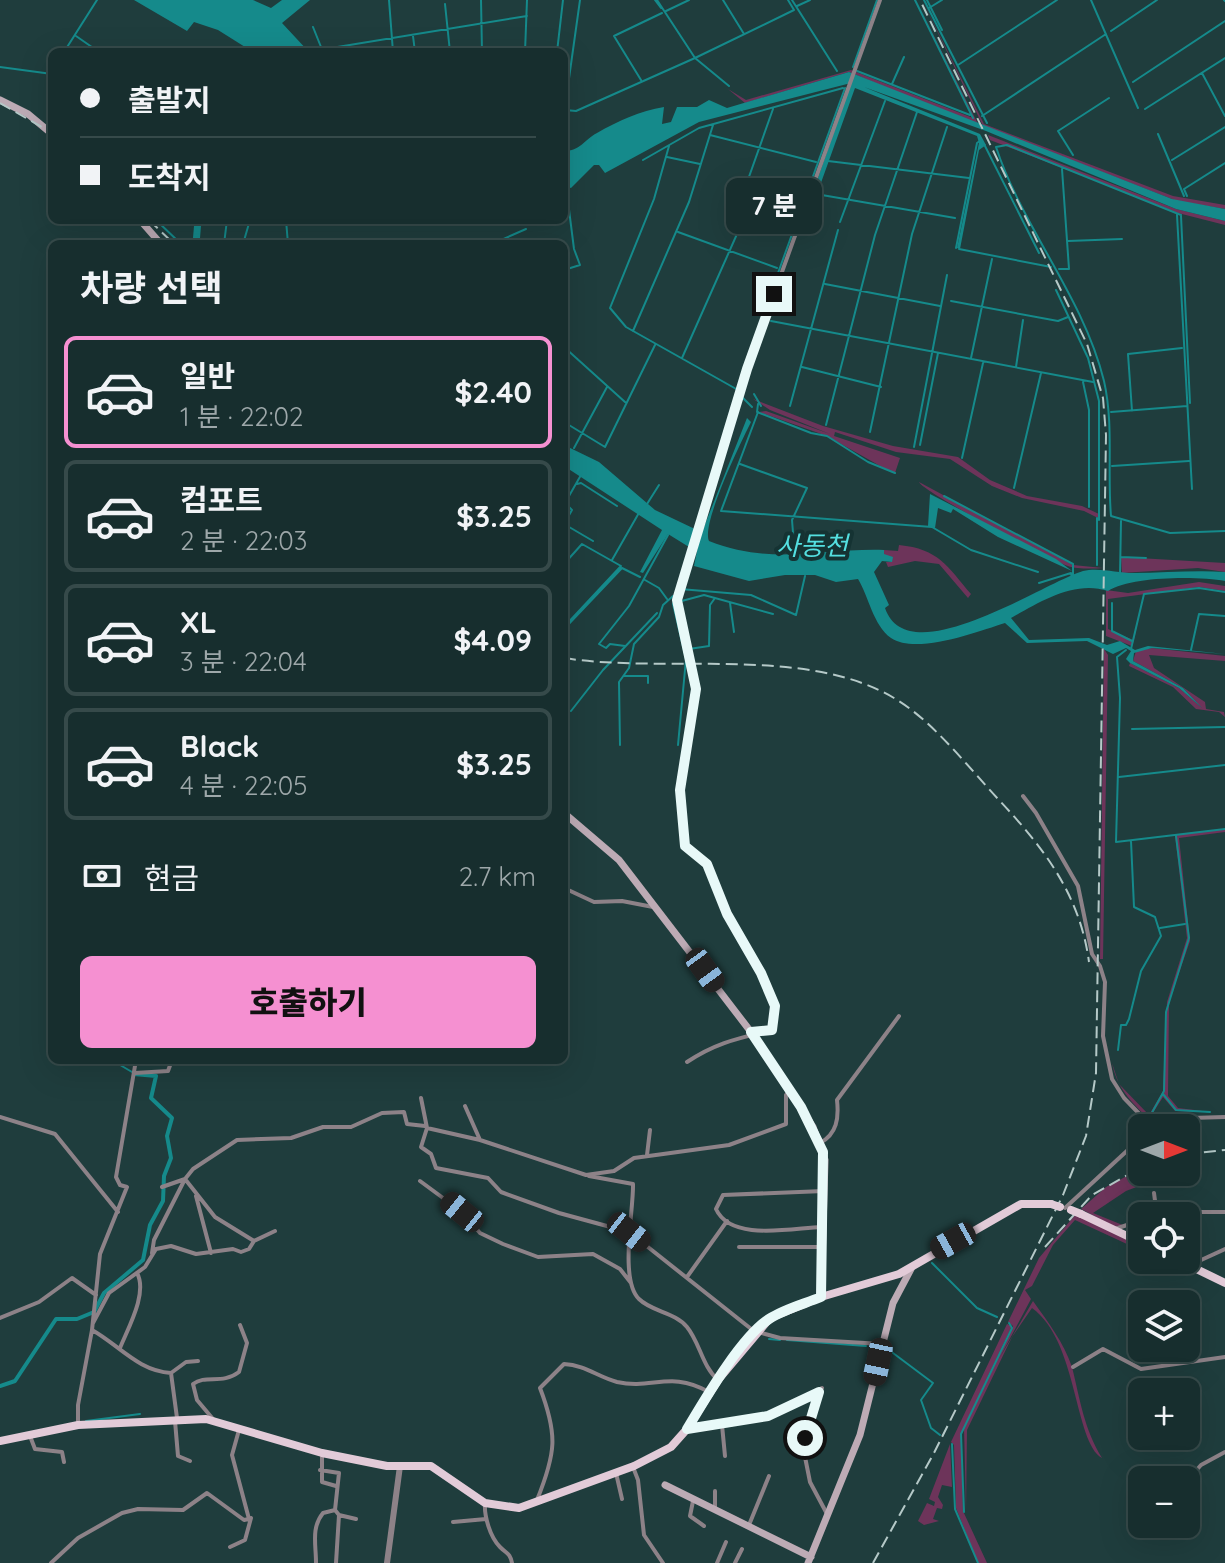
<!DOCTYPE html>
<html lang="ko">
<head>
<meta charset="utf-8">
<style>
	:root { --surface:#172e2e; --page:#243a3a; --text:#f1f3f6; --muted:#9ea8aa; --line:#364a4a; --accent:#f590d1 }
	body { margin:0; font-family:Quicksand,"Noto Sans KR",sans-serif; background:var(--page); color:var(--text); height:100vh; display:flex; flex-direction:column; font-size:30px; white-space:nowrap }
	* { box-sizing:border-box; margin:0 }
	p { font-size:26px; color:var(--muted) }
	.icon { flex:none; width:44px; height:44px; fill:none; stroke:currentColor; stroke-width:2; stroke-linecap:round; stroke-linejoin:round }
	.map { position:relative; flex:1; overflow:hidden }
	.panel { position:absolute; left:48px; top:240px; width:520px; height:824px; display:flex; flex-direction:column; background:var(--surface); border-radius:12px; box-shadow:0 8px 32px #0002,0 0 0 2px var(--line) }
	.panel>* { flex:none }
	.banner { position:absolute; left:48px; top:48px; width:520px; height:176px; border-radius:12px; box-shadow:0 8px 32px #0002,0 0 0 2px var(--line); display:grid; align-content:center; height:176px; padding:0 32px; background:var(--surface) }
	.needle { width:52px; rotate:90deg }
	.controls { position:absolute; left:1128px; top:1114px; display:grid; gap:16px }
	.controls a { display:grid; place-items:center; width:72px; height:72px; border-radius:12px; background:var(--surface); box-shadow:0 8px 32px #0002,0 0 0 2px var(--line); font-size:40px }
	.end { position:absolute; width:36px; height:36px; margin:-18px; border:10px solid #e8f9f8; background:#111; box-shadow:0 0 0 4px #111 }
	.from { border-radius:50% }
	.bubble { position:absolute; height:56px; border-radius:12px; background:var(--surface); box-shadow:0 8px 32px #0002,0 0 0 2px var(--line); font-size:26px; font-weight:800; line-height:56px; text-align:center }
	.car { position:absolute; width:24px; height:48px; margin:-24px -12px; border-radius:10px; box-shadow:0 0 6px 2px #0007; background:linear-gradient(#222 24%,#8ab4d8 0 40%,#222 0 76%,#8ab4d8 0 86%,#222 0) }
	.banner b { display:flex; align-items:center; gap:28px; height:76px; font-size:30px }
	.banner b+b { border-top:2px solid var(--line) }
	.banner i { width:20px; height:20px; background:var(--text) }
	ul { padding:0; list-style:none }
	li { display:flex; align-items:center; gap:24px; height:112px; margin:0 16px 12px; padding:0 16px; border:4px solid var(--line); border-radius:12px }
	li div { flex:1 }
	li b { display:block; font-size:30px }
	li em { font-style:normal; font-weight:800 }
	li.current { border-color:var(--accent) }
	li>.icon { width:72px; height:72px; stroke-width:1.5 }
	h2 { padding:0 32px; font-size:36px; line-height:96px }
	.pay { display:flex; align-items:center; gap:20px; height:88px; padding:0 32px; font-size:30px }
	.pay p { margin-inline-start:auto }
	.primary-button { display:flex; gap:16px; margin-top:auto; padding:16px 32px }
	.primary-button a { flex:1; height:92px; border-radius:12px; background:var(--accent); color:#111; font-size:32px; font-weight:800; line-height:92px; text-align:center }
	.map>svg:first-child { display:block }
	.green { fill:#6d345a }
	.water { fill:#158a8b }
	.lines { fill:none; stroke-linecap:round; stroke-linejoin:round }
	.stream { stroke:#158a8b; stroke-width:2 }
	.canal { stroke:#158a8b; stroke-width:4 }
	.river { stroke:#158a8b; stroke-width:7 }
	.minor { stroke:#8d8288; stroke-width:4 }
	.tertiary { stroke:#8d8288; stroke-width:6 }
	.secondary { stroke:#bdabb5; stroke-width:7 }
	.primary { stroke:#e2cbd8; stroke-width:8 }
	.rail { stroke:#b5c9c8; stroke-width:2; stroke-dasharray:12 6; stroke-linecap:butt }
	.primary-bridge { stroke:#e2cbd8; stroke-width:8 }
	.route { stroke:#e8f9f8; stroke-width:10 }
	.labels { text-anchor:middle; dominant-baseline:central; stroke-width:8; stroke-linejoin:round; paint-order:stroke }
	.water-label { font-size:26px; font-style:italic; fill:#54dfe0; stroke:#153333 }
</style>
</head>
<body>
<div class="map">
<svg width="1225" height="1563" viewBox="0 0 1225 1563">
	<rect width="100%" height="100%" fill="#1f3d3d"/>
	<path class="green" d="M916 0 979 126 849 72 745 103 728 89 746 100 851 70 973 118Z
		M922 0 984 124 1173 196 1225 205V209L1177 201 983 126Z
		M988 135 1176 209 1225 221V225L1178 213 990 140Z
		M753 399 823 426 893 446 958 457 990 480 1027 496 1082 506 1099 514 1098 518 1084 511 1022 498 992 486 950 459 896 452 835 432 834 436 900 458 895 473 889 471 827 436 759 412 766 411 830 434 770 410Z
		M919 482 1073 565 1103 568C1092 569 1076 569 1068 566 1047 558 922 491 919 482Z
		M899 545C939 549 947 566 971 594L968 598 939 564 915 561 888 567 886 562H892L883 554 884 550 898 551Z
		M1121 557 1225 563V572L1198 568 1122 573Z
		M1199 582 1225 586V591L1199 587 1108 599V629L1133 640 1142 602 1134 640 1132 646 1106 636V590L1128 593Z
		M1152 648 1225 656V661L1149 655 1154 668 1205 702 1206 709 1224 712 1225 717 1219 712 1196 709 1173 687 1129 666 1130 663 1179 688 1202 708 1183 688 1133 661 1136 651Z
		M1104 649 1108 655 1103 959H1100Z
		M1225 829V832L1179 838 1190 941 1169 1002 1168 1096 1178 1108 1211 1112 1175 1111 1163 1097 1149 1119C1131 1102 1117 1088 1112 1063L1119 1084 1149 1115 1163 1091 1167 1002 1187 938 1175 835Z
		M1142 1168V1172H1176L1126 1191 1093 1213 1125 1226 1115 1227 1081 1209 1106 1187Z
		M1075 1215 1142 1246V1251L1075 1220 1053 1245 1032 1286 1025 1290 1031 1299 999 1359 1033 1301C1048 1322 1064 1343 1072 1367 1080 1399 1084 1429 1102 1458 1074 1442 1078 1341 1032 1308L1012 1337 967 1430 966 1511 964 1427 961 1434 963 1511 987 1563H978L956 1508 954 1445 951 1442 1007 1324 1012 1326 979 1395 1013 1326 1008 1322 1039 1258Z
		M950 1444 952 1487 942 1485 938 1497 943 1505 942 1509 937 1508 933 1519 939 1521 924 1525 918 1521 927 1503 934 1506 935 1502 929 1499Z"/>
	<path class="water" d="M134 0H253L271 8 282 0H310L282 23 309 52H253L218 30 194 22 187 31Z
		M849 72 1172 199 1225 209V221L1176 209 986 131 864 87 980 134 986 145 979 150 960 249 957 248 979 143 977 136 855 88 808 219 804 218 851 83 699 122 605 173 599 165H594L571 188 564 186V151C580 151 584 140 597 133 618 121 640 111 664 107L662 124 671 122 677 107H697L709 100 727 108Z
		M747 418 751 422C741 442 701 524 709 541 772 566 821 548 884 550V554L893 557 892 562 882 561 874 572 889 605 885 608C908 675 1043 583 1083 571 1098 567 1118 573 1133 573 1164 573 1194 570 1225 572V581C1198 576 1131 576 1108 591 1074 580 1040 602 1011 618L1029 640 1089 638 1107 645 1120 641 1135 650 1148 646 1225 654 1152 648 1134 653 1133 661 1183 688 1202 708 1179 688 1130 663 1126 659 1131 651 1126 648 1113 654 1087 641 1027 643 1005 623C977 632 916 655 891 638 873 625 869 597 858 579L836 582 815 575H785L749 581 694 566 698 546 689 547 668 534 643 573 640 572 662 530 564 466V445L599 462 655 510 697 530 695 535 700 537Z
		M930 494 1056 559 1072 571 998 537 953 509 951 513 938 508 935 528 928 526Z"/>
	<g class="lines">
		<path class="stream" d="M389 0 393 52
			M481 0 482 52
			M655 0 661 8
			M657 0 695 58 794 10 788 0
			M723 0 744 34
			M792 0 837 71
			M915 0 973 118
			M924 0 987 123
			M927 0 942 30
			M1091 0 1138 108
			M1224 0 1225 1
			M445 4 450 52
			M797 6 810 0
			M929 8 942 0
			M666 11 689 0
			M313 27 323 52
			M1111 31 1157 0
			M76 36 99 52
			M413 36 415 52
			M98 49 102 47 106 52
			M319 50 527 16
			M64 52 97 0
			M525 52 527 0
			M557 52 563 0
			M958 65 1057 0
			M0 67 52 74
			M853 67 877 0
			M857 71 970 115
			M1202 73 1225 116
			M641 80 614 36 662 13
			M52 82 49 90 52 95
			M1133 82 1225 21
			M892 84 904 57
			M1145 109 1225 58
			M565 110 576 111 695 58 729 86
			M564 114 580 0
			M982 116 1106 34
			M1158 134 1184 196
			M710 135 816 162
			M564 140 566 153
			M984 144 1039 253
			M669 146 654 199 610 308 626 327 738 390
			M1073 155 1058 131 1109 98
			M667 157 700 164
			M643 160 699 128 843 88
			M1172 160 1225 127
			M828 161 969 178
			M749 177 805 192
			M816 194 955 218
			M1187 196 1184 189 1225 163
			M1177 215 1192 489
			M1181 215 1007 145 996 147C1023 229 1083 296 1104 381 1114 425 1107 470 1111 516L1170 533 1225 531
			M1181 216 1190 403
			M156 220 181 244
			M286 220 288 244
			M840 222 885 101
			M678 232 777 268
			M1068 241 1122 239
			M435 242 436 244
			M224 244 227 220
			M243 244 250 220
			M492 244 526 229
			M956 248 977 143 981 140
			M959 249 1051 267
			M1059 269H1069L1062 169
			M564 270 580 265 574 249 566 186
			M825 284 940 306
			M1056 290 1088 358 1099 401V520
			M951 301 1058 321 1068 317
			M771 321 1093 382
			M633 331 689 202 713 125
			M564 347 625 402
			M682 358 745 216 747 207 739 205 773 109
			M971 358 992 259
			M802 367 881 387
			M1016 367 1023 320
			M746 371 744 367 845 88
			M1083 382 1089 410V507
			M754 394 761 406
			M741 396 752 407
			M758 404 757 412 811 433 827 436 868 462 895 473
			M790 406 838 230
			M1132 411 1128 354 1182 348
			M758 412 721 511 932 527 971 550 1038 572
			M1111 412 1187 406
			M564 422 605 447 655 345
			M826 425 875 235 917 112
			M870 432 912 234 947 127
			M920 445 938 353
			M914 447 947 275
			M574 448 607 387
			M962 458 983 363
			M740 464 807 488 792 520 795 558
			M1112 466 1189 461
			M581 475 565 503 572 510 564 524 593 541
			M577 484 581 483 617 506
			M1014 488 1041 373
			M944 496 1073 564V576
			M647 504 659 485
			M1097 518V565
			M1121 557 1146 558
			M612 560 640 511
			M564 564 582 544 621 566 564 627
			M1120 574 1121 521
			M645 580 659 588 667 599
			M1039 583 1071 573 1072 578
			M680 589 751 595 796 615 805 576
			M678 602 704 595 773 614
			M730 603 734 632
			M1112 603V631L1132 641
			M564 629 622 568 640 577
			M625 646 610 644 606 648 599 644 629 606 668 535
			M689 649 709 646 710 605 715 598
			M1131 649 1144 594 1199 588 1225 592
			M1126 650 1117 657 1120 698 1116 842 1225 829
			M1191 650 1199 614 1225 616
			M624 676H648V683
			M571 711 603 670 657 613
			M1132 729 1225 727
			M620 745 619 682 629 668 634 644 659 617 663 605 673 596
			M678 745 686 659 673 604 680 583
			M1119 777 1225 765
			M1160 928 1185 924
			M1118 1050 1121 1025H1126L1129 1019 1141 971 1161 936 1155 917 1134 907 1131 841
			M95 1060 115 1062 132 1072
			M1163 1094 1176 1110 1210 1112
			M1149 1118 1164 1091 1166 1012 1189 938 1176 836
			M932 1263 977 1308 997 1317
			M769 1339 780 1340
			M787 1340 866 1346
			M889 1350 933 1383 921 1400 931 1428 940 1435
			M86 1421 140 1414
			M952 1444 955 1509 978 1563
			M964 1512 961 1434 1012 1328 1009 1323"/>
		<path class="canal" d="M0 1386 15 1381 56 1319H77L94 1312 104 1293 143 1260 150 1225 163 1201 164 1176 171 1158 167 1136 172 1118 151 1098 156 1076 134 1074"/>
		<path class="river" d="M196 244 198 220"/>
		<path class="minor" d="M1023 796 1036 813 1078 886 1092 954 1100 966 1105 982 1103 1036 1112 1079 1124 1098 1153 1128
			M564 888 594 902 622 901 653 907
			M687 1062C717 1042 740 1038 772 1030L775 1006 761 973 727 914 707 864 685 846 680 790 696 689 677 600 747 369 880 0
			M135 1073 168 1071 172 1060
			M421 1098 427 1128 480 1140 586 1175 614 1171 634 1158 729 1145 786 1124V1095L790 1090
			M465 1106 480 1140
			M0 1117 55 1134 118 1212
			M427 1128 421 1147 431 1154 436 1168 488 1178 501 1192 559 1213 629 1232 755 1332
			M1158 1128 1190 1118 1225 1117
			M820 1143C837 1134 839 1118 837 1100L899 1016
			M647 1155 650 1130
			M589 1176 633 1184C634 1208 619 1280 639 1299 652 1312 675 1312 687 1327 700 1343 702 1366 718 1380
			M185 1179 215 1217 254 1241 275 1231
			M420 1181 462 1212 480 1233 503 1244 538 1257 593 1254 620 1269 631 1283
			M162 1187 185 1179
			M1154 1193 1157 1216
			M196 1196 211 1253
			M1065 1208 1142 1137
			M1178 1216 1179 1212H1225
			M821 1227C792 1228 731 1242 716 1209L723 1195 824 1191
			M1115 1229 1142 1220
			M739 1247H822
			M152 1253 154 1240 185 1179 193 1169 237 1140 291 1138 323 1127H351L382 1113 404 1112 407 1124 425 1126
			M1186 1255 1199 1261 1225 1249
			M687 1277 727 1221
			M0 1318 39 1302 72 1278 96 1295
			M93 1323 109 1293 145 1267 156 1249 171 1246 196 1254 233 1249 241 1252 249 1249 254 1241
			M92 1330C119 1345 138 1371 171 1373L186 1362 198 1361
			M758 1332 780 1338 882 1344
			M120 1348C128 1328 148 1293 137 1273
			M1073 1367 1103 1349 1141 1369 1225 1357
			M171 1373 177 1418
			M819 1392 804 1452 810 1482 827 1514
			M213 1419 197 1400 193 1384C206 1374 222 1385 239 1372L247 1343 240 1325
			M175 1421 178 1456 190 1461
			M78 1425V1405L92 1330 100 1254 127 1187 120 1185 116 1177 136 1060
			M722 1425 725 1456
			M690 1428 729 1425 776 1414 822 1388
			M30 1436 35 1449 62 1452 64 1462
			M322 1453V1482L336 1486
			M633 1467 638 1480 644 1535 663 1563
			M320 1470 339 1473 335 1510 339 1515 356 1519
			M616 1473 622 1499
			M1186 1482 1201 1465 1225 1452
			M537 1500C556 1453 558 1435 540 1388L564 1364C585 1365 598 1377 617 1382 653 1390 670 1370 709 1392
			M693 1501 690 1516 704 1526
			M485 1503C484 1516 490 1537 500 1547 507 1554 510 1553 512 1563
			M715 1509V1491
			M453 1522 486 1519
			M749 1525 769 1476
			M230 1547 245 1540 251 1518
			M51 1563 78 1538 122 1513 138 1509 183 1510 207 1493 244 1520 249 1519 232 1455 239 1430
			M316 1563C316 1544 311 1528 323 1513L335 1510
			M336 1563 339 1515
			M717 1563 726 1542
			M735 1563 742 1549"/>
		<path class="tertiary" d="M387 1563 400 1466"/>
		<path class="secondary" d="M0 100 28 114 52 134
			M140 220 161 244
			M564 813 619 860 751 1032 813 1127 825 1160 821 1297
			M665 1485 811 1557
			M808 1563 860 1435 893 1303 911 1269"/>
		<path class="primary" d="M1081 1214 1142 1243
			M1178 1260 1225 1283
			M0 1441 78 1425 206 1419 322 1453 387 1466H431L485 1503 519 1508 634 1466 671 1447 687 1429 718 1380 770 1318 821 1297 899 1274 1021 1204H1051"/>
		<path class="rail" d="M0 103 52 133
			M149 220 174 244
			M564 658C665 674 805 645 894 698 932 720 969 768 999 800 1044 848 1080 895 1089 962
			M1186 1154 1225 1150
			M1045 1247 1092 1195 1142 1167
			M873 1563 934 1453 1063 1195 1086 1136 1096 1073 1106 435 1103 398 1087 344 920 0"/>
		<path class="primary-bridge" d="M1051 1204 1060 1207
			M1071 1210 1081 1214"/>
	</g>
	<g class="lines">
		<path class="route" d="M774 294 747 369 677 600 696 689 680 790 685 846 707 864 727 914 761 973 775 1006 772 1030 751 1032 801 1107 823 1152 821 1297C804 1304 784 1309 769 1319 741 1337 705 1399 687 1429L768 1416 819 1392 805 1438"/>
	</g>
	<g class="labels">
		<g class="water-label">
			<text x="812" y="545">사동천</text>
		</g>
	</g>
</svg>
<div class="controls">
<a><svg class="needle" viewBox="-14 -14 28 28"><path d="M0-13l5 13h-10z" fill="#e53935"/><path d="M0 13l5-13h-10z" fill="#9ea8aa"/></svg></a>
<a><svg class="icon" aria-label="locate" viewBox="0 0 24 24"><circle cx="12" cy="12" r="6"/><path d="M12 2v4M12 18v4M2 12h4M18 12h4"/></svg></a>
<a><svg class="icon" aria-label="layers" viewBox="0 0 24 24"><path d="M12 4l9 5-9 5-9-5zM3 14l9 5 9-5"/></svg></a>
<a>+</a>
<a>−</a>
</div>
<i class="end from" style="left:805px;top:1438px"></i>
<i class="end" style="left:774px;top:294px"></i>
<div class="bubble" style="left:726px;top:178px;width:96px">7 분</div>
<i class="car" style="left:705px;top:970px;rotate:144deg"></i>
<i class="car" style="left:462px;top:1212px;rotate:309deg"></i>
<i class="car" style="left:629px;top:1232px;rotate:128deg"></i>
<i class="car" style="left:953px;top:1241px;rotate:241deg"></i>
<i class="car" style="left:878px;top:1362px;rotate:192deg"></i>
<div class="banner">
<b><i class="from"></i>출발지</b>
<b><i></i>도착지</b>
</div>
<section class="panel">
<h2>차량 선택</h2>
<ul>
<li class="current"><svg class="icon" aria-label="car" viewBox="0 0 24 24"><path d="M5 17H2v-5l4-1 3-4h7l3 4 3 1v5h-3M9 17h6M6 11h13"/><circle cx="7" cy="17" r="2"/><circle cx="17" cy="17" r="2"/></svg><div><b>일반</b><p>1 분 · 22:02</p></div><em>$2.40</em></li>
<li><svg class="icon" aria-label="car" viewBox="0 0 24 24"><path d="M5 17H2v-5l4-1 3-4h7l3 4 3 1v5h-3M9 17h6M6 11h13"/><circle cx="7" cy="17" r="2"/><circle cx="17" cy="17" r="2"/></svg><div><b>컴포트</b><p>2 분 · 22:03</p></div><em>$3.25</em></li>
<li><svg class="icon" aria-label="car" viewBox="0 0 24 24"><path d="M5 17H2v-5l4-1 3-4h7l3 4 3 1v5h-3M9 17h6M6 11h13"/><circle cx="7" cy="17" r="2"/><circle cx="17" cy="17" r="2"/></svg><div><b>XL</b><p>3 분 · 22:04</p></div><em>$4.09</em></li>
<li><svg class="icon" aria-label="car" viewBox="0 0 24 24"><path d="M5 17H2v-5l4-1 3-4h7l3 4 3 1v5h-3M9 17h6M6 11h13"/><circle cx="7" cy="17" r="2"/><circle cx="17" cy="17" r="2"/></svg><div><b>Black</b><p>4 분 · 22:05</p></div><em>$3.25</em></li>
</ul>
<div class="pay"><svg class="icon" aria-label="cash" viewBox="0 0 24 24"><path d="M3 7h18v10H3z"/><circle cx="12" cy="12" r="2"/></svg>현금<p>2.7 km</p></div>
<div class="primary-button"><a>호출하기</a></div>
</section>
</div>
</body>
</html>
